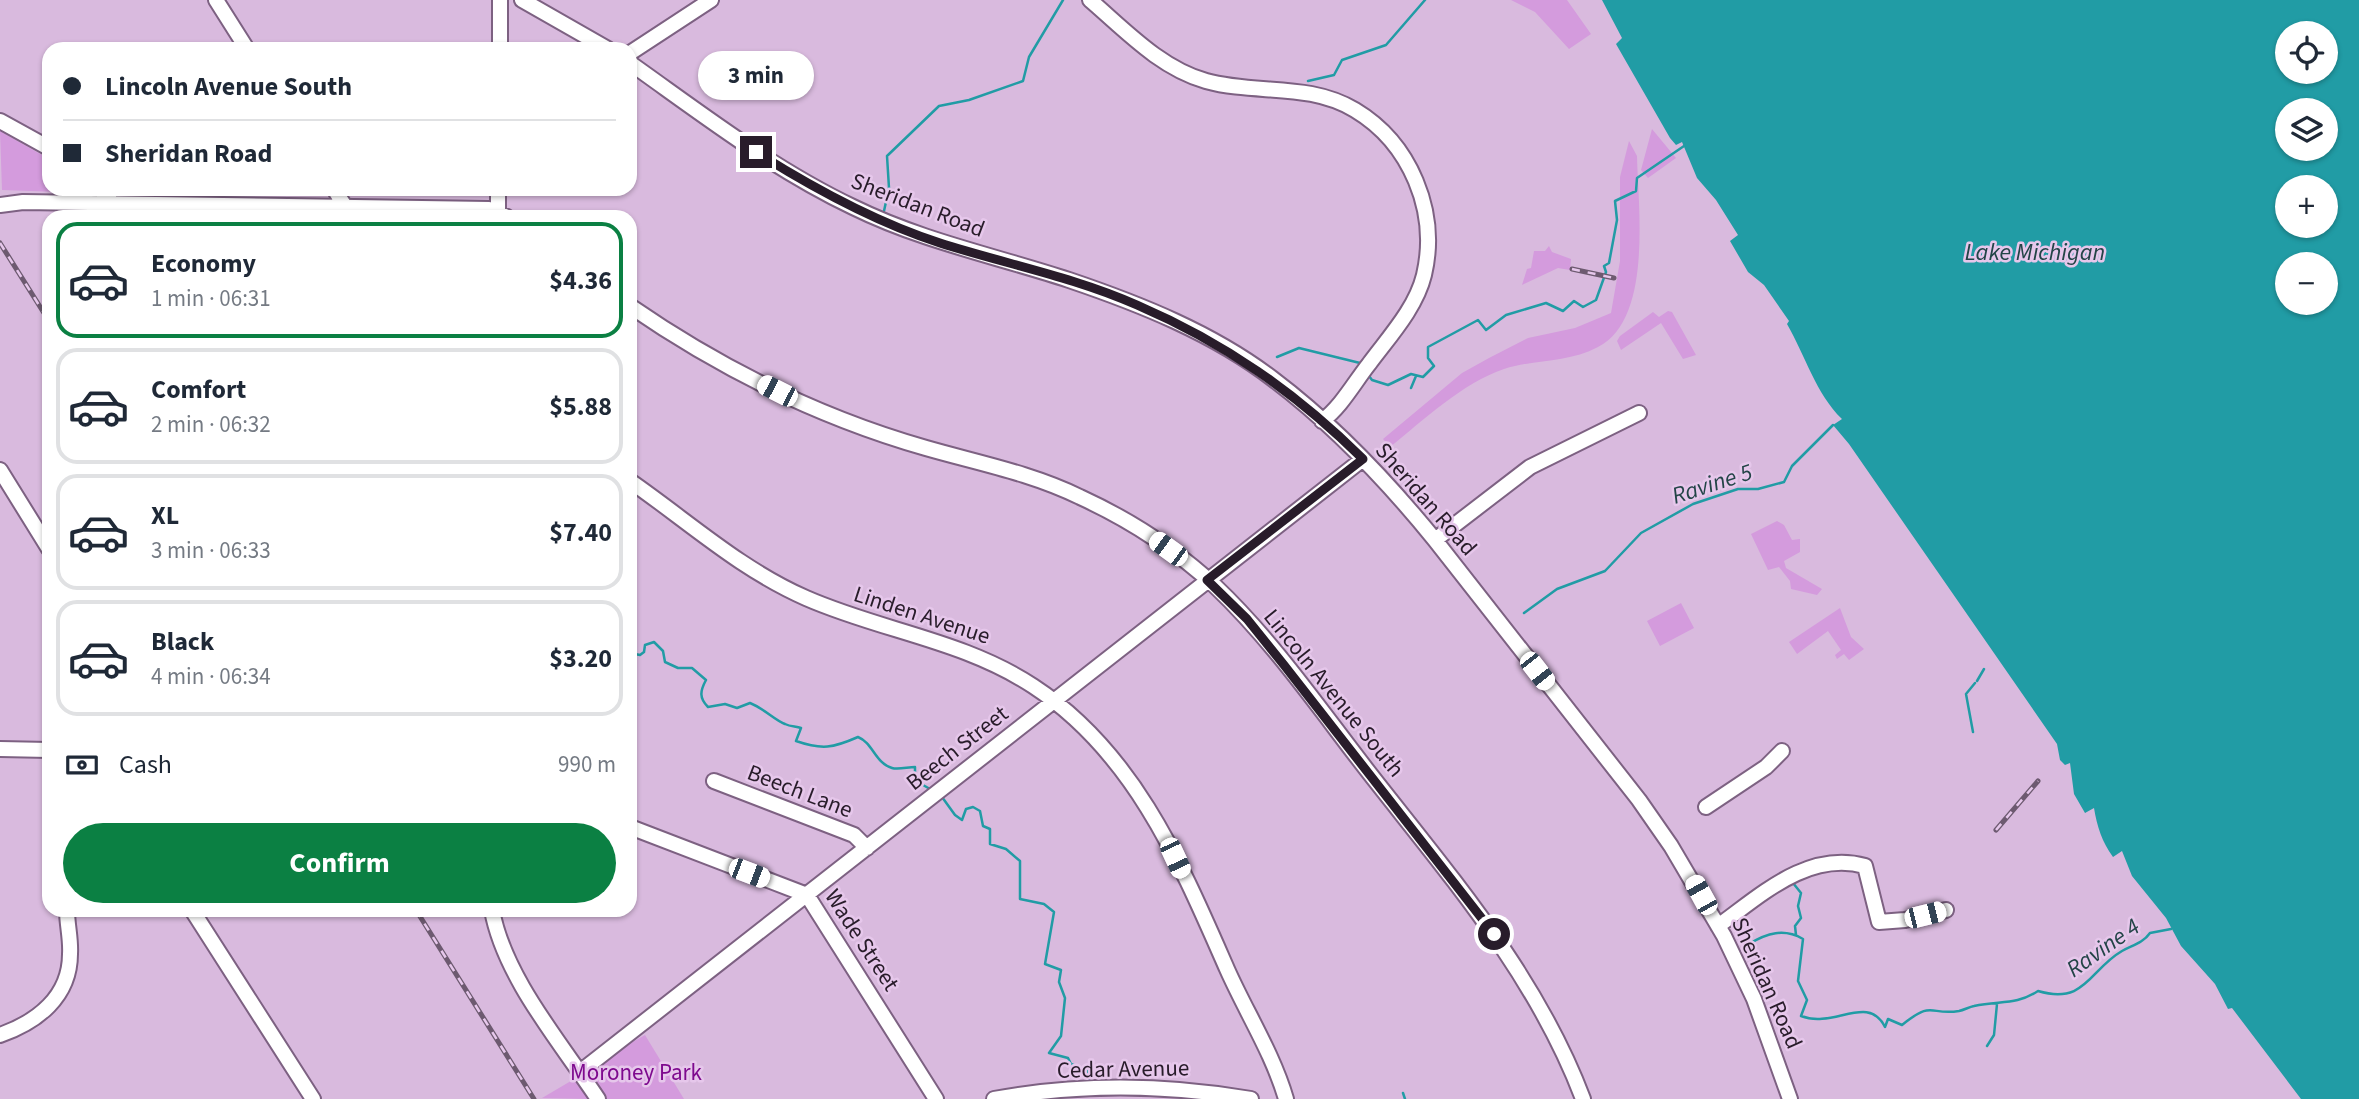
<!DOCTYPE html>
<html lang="en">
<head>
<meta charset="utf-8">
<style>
	:root { --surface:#fff; --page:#f6f6f7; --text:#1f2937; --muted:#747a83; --line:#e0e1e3; --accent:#0b8043 }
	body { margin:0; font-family:"Source Sans 3",sans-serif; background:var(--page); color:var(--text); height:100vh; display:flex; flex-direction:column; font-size:26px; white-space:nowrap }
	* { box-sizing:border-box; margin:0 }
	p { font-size:23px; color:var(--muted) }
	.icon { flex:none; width:38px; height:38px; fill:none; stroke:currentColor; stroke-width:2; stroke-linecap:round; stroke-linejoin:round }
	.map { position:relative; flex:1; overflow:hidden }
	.details { position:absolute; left:42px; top:210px; width:595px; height:707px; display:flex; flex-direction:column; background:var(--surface); border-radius:21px; box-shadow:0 2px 5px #0004 }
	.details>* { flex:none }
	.guide { position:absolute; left:42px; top:42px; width:595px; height:154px; border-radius:21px; box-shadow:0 2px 5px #0004; display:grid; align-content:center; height:154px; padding:0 21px; background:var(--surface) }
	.controls { position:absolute; left:2275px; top:21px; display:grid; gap:14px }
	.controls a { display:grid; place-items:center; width:63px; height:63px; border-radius:50%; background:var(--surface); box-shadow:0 2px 5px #0004; font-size:35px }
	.end { position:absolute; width:32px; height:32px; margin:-16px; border:9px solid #281c2a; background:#fff; box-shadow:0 0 0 4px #fff }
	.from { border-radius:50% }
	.bubble { position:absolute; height:49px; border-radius:24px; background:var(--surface); box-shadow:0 2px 5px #0004; font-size:23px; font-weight:700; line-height:49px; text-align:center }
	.car { position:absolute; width:21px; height:42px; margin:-21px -10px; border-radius:9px; box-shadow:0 0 5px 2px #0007; background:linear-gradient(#fff 24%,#345 0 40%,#fff 0 76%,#345 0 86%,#fff 0) }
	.guide b { display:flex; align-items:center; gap:24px; height:66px; font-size:26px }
	.guide b+b { border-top:2px solid var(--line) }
	.guide i { width:18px; height:18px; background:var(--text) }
	ul { padding:12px 0 0; list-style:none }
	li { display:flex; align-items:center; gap:21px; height:116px; margin:0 14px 10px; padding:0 7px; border:4px solid var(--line); border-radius:21px }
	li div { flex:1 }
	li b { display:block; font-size:26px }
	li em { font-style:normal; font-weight:700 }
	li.current { border-color:var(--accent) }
	li>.icon { width:63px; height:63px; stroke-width:1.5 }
	.pay { display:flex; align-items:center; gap:18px; height:77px; padding:0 21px; font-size:26px }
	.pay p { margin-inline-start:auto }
	.cta { display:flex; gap:14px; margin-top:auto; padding:14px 21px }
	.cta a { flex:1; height:80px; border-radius:42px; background:var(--accent); color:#fff; font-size:28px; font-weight:700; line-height:80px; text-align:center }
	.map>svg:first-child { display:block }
	.green { fill:#d49bdd }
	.water { fill:#219ca5; fill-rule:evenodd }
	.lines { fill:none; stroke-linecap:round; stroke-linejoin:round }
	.stream { stroke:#219ca5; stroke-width:2.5 }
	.minor-casing { stroke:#7d6182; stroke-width:18 }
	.minor { stroke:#fff; stroke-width:14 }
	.rail-casing { stroke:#6d5a70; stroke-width:5 }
	.rail { stroke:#e6c7eb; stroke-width:2.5; stroke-dasharray:8; stroke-linecap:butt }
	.route { stroke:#281c2a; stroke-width:9 }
	.labels { text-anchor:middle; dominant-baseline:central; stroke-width:5; stroke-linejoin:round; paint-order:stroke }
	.street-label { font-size:23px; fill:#281c2a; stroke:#e6c7eb }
	.park-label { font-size:23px; fill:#7e0a8e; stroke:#e6c7eb }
	.water-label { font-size:24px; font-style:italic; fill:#234447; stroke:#e6c7eb }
</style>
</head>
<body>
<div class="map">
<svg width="2359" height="1099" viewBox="0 0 2359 1099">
	<rect width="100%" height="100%" fill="#d9bade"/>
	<path class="green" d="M1511 0H1567L1591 34 1569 49 1535 12Z
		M1652 129 1676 158 1648 178 1641 170Z
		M0 131 49 159V189H86L89 193 2 190Z
		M1629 141 1637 156C1638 207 1653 319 1598 347 1568 363 1535 359 1504 369 1461 384 1425 419 1390 447L1383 439 1462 373 1489 358 1528 338 1575 328 1611 313 1620 261V177Z
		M1549 246 1552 252 1571 259 1570 270 1558 268 1522 285 1527 269 1531 268 1534 251H1545Z
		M1668 311 1672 312 1696 355 1683 359 1661 323 1621 350 1617 341 1620 336 1653 312 1659 317Z
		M1777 521 1784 525 1792 540 1800 539V552L1784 561 1786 568 1822 589 1817 595 1791 589 1790 581 1779 567 1768 570 1751 534Z
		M1681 603 1694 628 1660 646 1647 621Z
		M1840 608 1851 637 1864 649 1849 660 1844 654 1837 659 1835 655 1841 650 1828 631 1797 654 1789 642Z
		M645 1035 684 1099H605C602 1093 595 1087 593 1080 588 1062 632 1043 645 1035Z
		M576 1078 589 1099 542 1098Z"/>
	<path class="water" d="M1602 0H2359V1099H2301L2232 1008 2228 1009 2215 984 2181 946 2166 918 2132 876 2122 851 2113 857C2102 842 2097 826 2094 808L2085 813 2074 794 2070 763 2065 765 2060 760 2057 744 1849 444 1833 425 1842 419C1816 394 1805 355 1787 324L1789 321 1764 285 1748 272 1730 241 1738 235 1716 200 1697 178 1682 142 1676 145 1670 138 1616 44 1622 38ZM2287 33H2326V72H2287ZM2287 110H2326V149H2287ZM2287 187H2326V226H2287ZM2287 264H2326V303H2287Z"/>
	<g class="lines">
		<path class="stream" d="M1308 81 1334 75 1342 60 1386 45 1425 0
			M884 211 889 188 887 156 939 106 969 100 1023 81 1029 57 1063 0
			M1277 357 1299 348 1360 363
			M1369 376 1372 380 1388 385 1411 374 1423 377 1434 366 1428 358V347L1478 320 1486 330 1506 315 1546 303 1563 311 1574 301 1583 307 1596 300 1606 272 1604 266 1609 263 1617 220 1615 201 1636 191 1637 178 1684 146
			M1411 388 1416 376
			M1524 613 1557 589 1605 571 1641 533 1693 504 1738 489H1758L1784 482 1792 466 1833 425
			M630 653 640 655 644 652 645 645 654 642 663 651 665 662 678 668H692L706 680C700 691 699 698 708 707L725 704 737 708 750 703C765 709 773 719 785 724 791 727 796 726 801 728L796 741C822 750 833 748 858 737 873 743 875 763 892 768 898 770 908 767 915 767V776L911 782 915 788 923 785 930 789
			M1977 681 1984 669
			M1973 732 1966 694 1975 683
			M942 797 955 815 962 820 966 809 973 807 980 811 983 826 990 829V844L1006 849 1020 861V899L1044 904 1054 912 1045 964 1061 970 1059 982 1065 998 1061 1036 1049 1053 1068 1058 1071 1064 1088 1071 1090 1084
			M1793 883 1801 893 1798 906 1801 918 1795 926 1796 935
			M1749 944C1767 933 1784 928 1803 939L1798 981 1807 1000 1801 1016C1834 1029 1868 993 1885 1027L1888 1019 1902 1025C1934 999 1929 1016 1959 1011 1964 1010 1969 1007 1974 1006 2000 1000 2015 1006 2038 991 2086 1005 2089 970 2122 951 2133 945 2143 943 2150 933L2171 929
			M1987 1046 1994 1035 1997 1004
			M1403 1093 1405 1099"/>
		<defs>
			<path id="minor" d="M216 0 247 49
				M522 0 608 49
				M1090 0C1125 30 1160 68 1206 81 1256 95 1308 82 1355 110 1410 143 1439 211 1424 275 1416 308 1389 337 1369 364 1354 383 1341 407 1322 421
				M500 49V0
				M630 53 711 0
				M630 63C702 114 773 169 853 207 922 241 996 256 1069 280 1140 304 1213 333 1273 379 1334 425 1387 481 1435 540L1639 800 1671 846 1724 936 1754 999 1790 1099
				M0 121 49 148
				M101 189 122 217
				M334 189 352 217
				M0 205 23 202 489 209 507 217
				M498 217V189
				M630 306C720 368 821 418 926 448 978 463 1031 473 1080 497 1128 519 1176 550 1215 586 1272 640 1319 708 1367 770 1448 874 1536 974 1583 1099
				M0 470 49 549
				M630 481C689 522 740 569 806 598 881 631 963 640 1033 686 1134 752 1180 862 1227 969 1246 1012 1273 1054 1286 1099
				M1435 540 1530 467 1639 413
				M0 749 49 750
				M714 781 854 835 867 848
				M1706 807 1766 767 1782 751
				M630 827 807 895 936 1099
				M192 910 313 1099
				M492 910C504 977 561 1043 598 1099
				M1718 926C1760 896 1808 850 1865 866L1879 922 1905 920 1946 910
				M0 1035C37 1022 70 997 70 954 71 939 67 925 67 910
				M580 1072 1363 459
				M994 1099C1080 1083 1165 1084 1251 1099"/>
		</defs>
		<use href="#minor" class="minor-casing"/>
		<use href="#minor" class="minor"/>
		<defs>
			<path id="rail" d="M0 243 49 321
				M1572 269 1614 278
				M1996 830 2038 781
				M416 910 534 1099"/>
		</defs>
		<use href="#rail" class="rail-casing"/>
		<use href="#rail" class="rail"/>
	</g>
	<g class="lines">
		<path class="route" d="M756 152C813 188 875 222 940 243 1006 264 1074 277 1137 305 1225 343 1295 392 1363 459L1207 580 1247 619 1284 665 1494 934"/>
	</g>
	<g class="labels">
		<g class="street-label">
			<text transform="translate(918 205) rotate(21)">Sheridan Road</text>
			<text transform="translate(1426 499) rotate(49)">Sheridan Road</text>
			<text transform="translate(922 615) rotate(18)">Linden Avenue</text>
			<text transform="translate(1334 693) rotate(51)">Lincoln Avenue South</text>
			<text transform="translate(957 748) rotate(-38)">Beech Street</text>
			<text transform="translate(800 791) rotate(21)">Beech Lane</text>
			<text transform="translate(862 940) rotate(57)">Wade Street</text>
			<text transform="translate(1767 983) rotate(66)">Sheridan Road</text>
			<text transform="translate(1123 1069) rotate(-1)">Cedar Avenue</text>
		</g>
		<g class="park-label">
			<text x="636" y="1072">Moroney Park</text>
		</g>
		<g class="water-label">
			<text x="2035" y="252">Lake Michigan</text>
			<text transform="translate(1712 484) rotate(-18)">Ravine 5</text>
			<text transform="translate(2103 948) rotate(-35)">Ravine 4</text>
		</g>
	</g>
</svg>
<div class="controls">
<a><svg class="icon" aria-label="locate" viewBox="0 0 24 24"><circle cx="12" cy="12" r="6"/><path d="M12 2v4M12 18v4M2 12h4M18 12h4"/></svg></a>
<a><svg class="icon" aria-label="layers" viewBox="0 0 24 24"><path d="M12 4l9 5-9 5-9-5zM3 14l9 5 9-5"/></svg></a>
<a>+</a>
<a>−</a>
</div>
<i class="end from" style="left:1494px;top:934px"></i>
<i class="end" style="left:756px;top:152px"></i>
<div class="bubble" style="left:698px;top:51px;width:116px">3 min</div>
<i class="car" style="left:777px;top:391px;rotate:297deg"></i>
<i class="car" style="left:1168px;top:549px;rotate:306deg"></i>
<i class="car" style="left:1537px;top:671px;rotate:142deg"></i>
<i class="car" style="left:1175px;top:858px;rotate:155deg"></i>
<i class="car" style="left:749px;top:873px;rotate:111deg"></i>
<i class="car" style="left:1701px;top:895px;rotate:331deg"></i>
<i class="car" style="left:1925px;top:915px;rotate:76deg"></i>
<div class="guide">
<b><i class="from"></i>Lincoln Avenue South</b>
<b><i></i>Sheridan Road</b>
</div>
<section class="details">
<ul>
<li class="current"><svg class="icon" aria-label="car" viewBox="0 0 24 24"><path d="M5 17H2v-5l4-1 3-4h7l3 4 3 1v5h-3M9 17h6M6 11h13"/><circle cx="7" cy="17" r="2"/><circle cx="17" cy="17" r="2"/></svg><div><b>Economy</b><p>1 min · 06:31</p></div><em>$4.36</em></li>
<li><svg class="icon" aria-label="car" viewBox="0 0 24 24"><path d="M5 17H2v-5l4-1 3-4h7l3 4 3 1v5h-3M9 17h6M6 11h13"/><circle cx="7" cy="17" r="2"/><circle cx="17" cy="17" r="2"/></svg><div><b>Comfort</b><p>2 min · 06:32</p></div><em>$5.88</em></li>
<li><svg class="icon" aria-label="car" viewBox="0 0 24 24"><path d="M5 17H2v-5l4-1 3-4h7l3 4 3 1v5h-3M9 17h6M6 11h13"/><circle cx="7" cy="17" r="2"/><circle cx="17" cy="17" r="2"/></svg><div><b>XL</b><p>3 min · 06:33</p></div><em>$7.40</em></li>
<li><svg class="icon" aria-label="car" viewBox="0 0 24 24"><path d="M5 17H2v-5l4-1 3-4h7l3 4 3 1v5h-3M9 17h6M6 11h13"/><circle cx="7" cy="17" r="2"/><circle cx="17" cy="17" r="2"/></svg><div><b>Black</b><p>4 min · 06:34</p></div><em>$3.20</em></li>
</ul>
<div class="pay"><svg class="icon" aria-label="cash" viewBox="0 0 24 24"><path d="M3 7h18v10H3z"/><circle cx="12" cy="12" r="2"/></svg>Cash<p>990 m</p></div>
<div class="cta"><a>Confirm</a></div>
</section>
</div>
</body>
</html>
